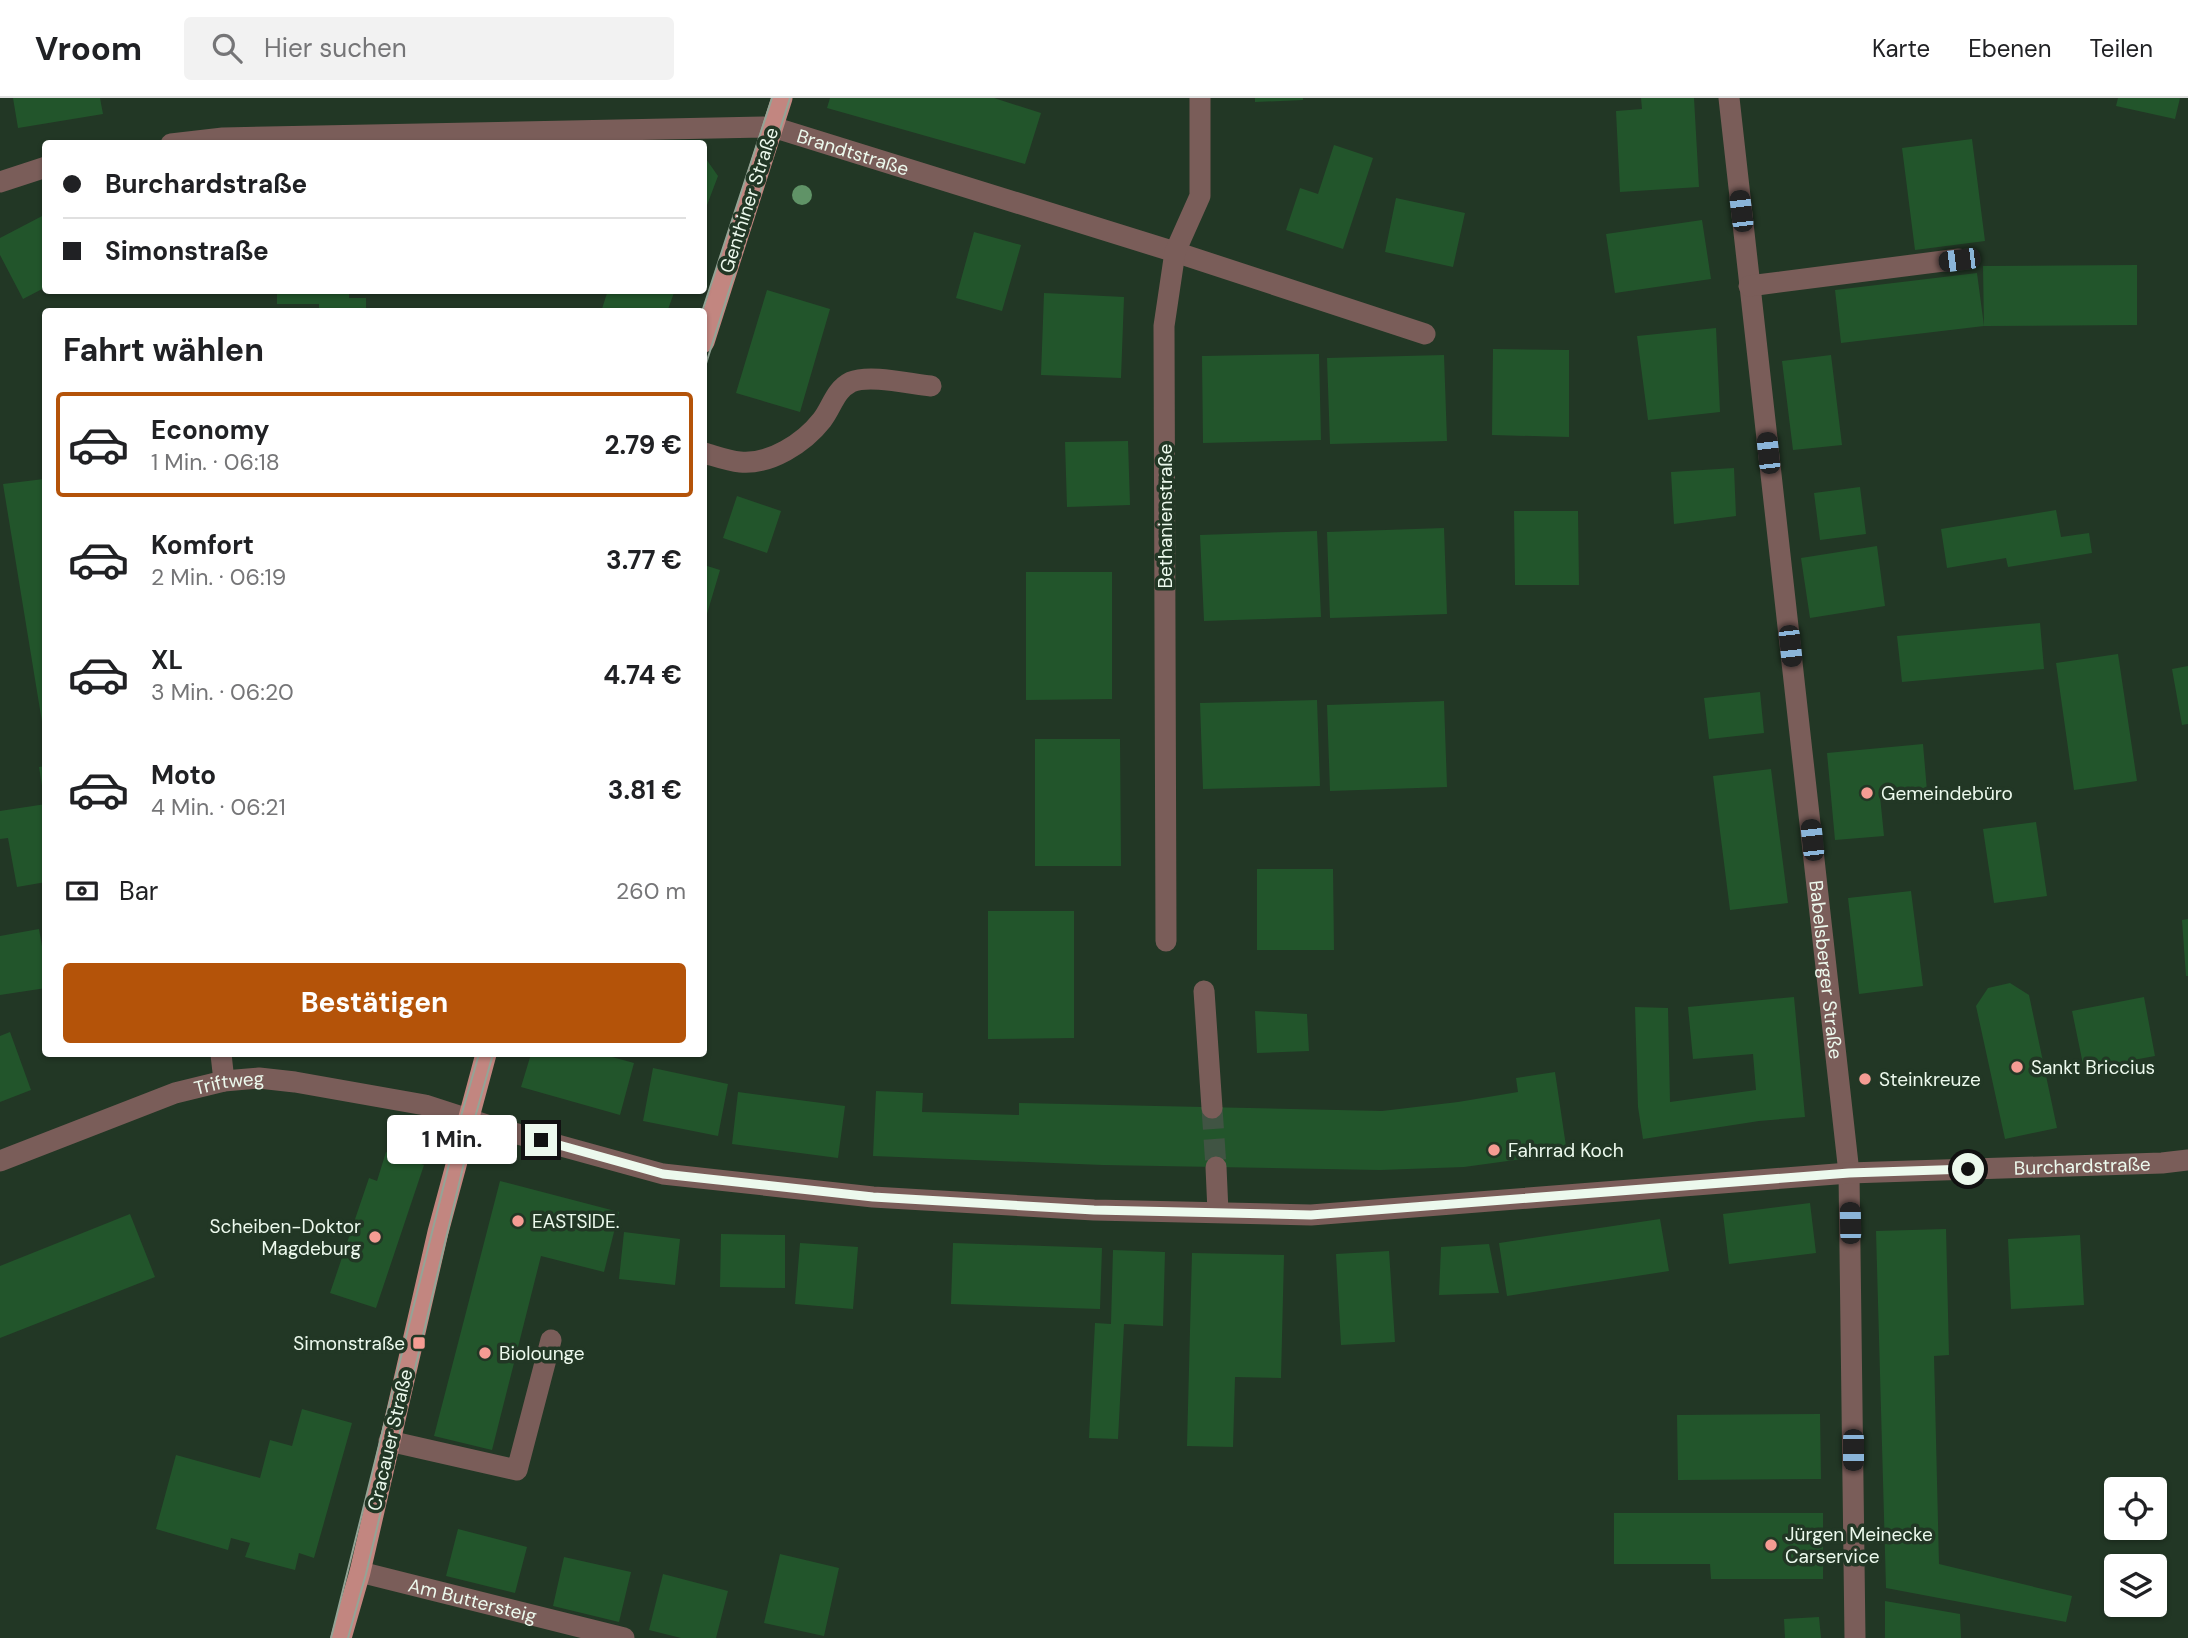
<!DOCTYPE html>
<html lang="de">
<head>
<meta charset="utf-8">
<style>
	:root { --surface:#fff; --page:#f2f2f2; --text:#202124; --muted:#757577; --line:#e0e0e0; --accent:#b45309 }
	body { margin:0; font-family:"DM Sans",sans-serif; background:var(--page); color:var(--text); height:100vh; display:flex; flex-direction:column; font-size:26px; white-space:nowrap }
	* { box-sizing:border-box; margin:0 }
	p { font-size:23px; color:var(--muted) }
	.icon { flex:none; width:38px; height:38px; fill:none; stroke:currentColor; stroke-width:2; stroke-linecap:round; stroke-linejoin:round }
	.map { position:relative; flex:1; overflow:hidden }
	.panel { position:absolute; left:42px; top:210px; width:665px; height:749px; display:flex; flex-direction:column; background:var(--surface); border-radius:7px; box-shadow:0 2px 5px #0004 }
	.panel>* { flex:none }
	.banner { position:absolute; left:42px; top:42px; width:665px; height:154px; border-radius:7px; box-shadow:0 2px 5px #0004; display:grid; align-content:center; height:154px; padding:0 21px; background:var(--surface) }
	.fabs { position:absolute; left:2104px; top:1379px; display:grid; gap:14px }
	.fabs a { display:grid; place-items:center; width:63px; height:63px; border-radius:7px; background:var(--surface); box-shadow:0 2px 5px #0004; font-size:35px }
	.end { position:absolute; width:32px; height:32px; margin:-16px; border:9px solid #ecf9ed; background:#111; box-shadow:0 0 0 4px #111 }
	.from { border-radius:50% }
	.bubble { position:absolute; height:49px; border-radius:7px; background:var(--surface); box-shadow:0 2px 5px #0004; font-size:23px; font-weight:700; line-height:49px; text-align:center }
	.car { position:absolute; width:21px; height:42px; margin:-21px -10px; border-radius:9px; box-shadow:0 0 5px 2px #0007; background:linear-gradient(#222 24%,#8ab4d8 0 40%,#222 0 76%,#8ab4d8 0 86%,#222 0) }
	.banner b { display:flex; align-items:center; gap:24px; height:66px; font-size:26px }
	.banner b+b { border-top:2px solid var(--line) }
	.banner i { width:18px; height:18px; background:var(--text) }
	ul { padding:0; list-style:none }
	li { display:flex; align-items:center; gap:21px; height:105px; margin:0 14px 10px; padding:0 7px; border:4px solid transparent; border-radius:7px }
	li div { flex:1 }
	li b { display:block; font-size:26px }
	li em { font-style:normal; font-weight:700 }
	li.selected { border-color:var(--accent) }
	li>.icon { width:63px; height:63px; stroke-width:1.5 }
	h2 { padding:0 21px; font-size:32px; line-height:84px }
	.pay { display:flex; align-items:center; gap:18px; height:77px; padding:0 21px; font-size:26px }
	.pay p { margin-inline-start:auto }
	.button { display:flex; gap:14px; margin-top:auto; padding:14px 21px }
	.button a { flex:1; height:80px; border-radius:7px; background:var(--accent); color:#fff; font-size:28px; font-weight:700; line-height:80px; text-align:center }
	header { display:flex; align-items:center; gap:42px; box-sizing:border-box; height:98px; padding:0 35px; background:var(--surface); border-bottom:2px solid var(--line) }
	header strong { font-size:33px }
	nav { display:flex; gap:38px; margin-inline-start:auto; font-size:24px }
	.search { width:490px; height:63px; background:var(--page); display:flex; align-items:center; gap:18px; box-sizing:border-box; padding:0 24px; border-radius:7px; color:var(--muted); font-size:26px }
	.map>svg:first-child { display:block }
	.building { fill:#22552b }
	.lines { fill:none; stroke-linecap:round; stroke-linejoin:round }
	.minor-tunnel { stroke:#405443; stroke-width:21; stroke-dasharray:21 10; stroke-linecap:butt }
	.minor { stroke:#7a5d59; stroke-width:21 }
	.major { stroke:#c28680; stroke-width:21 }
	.tram { stroke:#94a496; stroke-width:2 }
	.tree { fill:#609367 }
	.route { stroke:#ecf9ed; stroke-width:9 }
	.poi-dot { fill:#f59c93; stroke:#223725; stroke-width:2.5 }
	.labels { text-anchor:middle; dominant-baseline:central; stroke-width:7; stroke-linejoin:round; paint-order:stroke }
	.street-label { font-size:19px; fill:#ecf9ed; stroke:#223725 }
	.poi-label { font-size:19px; fill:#ecf9ed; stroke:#223725; text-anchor:start }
</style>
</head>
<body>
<header>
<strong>Vroom</strong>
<div class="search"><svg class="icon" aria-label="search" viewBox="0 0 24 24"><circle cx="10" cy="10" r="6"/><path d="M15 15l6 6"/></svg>Hier suchen</div>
<nav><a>Karte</a><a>Ebenen</a><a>Teilen</a></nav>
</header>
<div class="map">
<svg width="2188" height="1540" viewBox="0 0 2188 1540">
	<rect width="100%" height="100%" fill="#223725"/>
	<path class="building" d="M13 0H100L103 16 18 30Z
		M830 0H994L1041 15 1025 66 827 10Z
		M1255 0H1303V2L1255 4Z
		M1641 0H1694L1699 89 1620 94 1616 13 1642 11Z
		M2118 0H2180L2175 21 2116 8Z
		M1972 41 1985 143 1915 152 1902 50Z
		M1334 47 1373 60 1343 151 1286 132 1300 90 1318 96Z
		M704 58 718 78 704 115Z
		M1396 100 1465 115 1453 169 1385 154Z
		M46 116V189L23 201 0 157V140Z
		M1702 122 1711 181 1615 195 1606 136Z
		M974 134 1021 147 1002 213 956 200Z
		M2137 167V227L1984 228 1841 245 1835 192 1977 175 1984 228 1983 168Z
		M277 192H349V200H366V214H319V206H277Z
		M608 192H675L667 214H601Z
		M767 192 830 211 800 314 736 295Z
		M1044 195 1124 199 1121 280 1041 277Z
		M1716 230 1720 314 1648 322 1637 238Z
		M1493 251 1569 252V339L1492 337Z
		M1319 256 1321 342 1203 345 1202 258Z
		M1444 257 1447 343 1330 346 1327 260Z
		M1831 257 1842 347 1793 352 1782 263Z
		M1128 343 1130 407 1067 409 1065 344Z
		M1734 370 1736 418 1674 426 1671 374Z
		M44 381 46 390 44 636 3 386Z
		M1860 389 1866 436 1820 442 1814 395Z
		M737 398 781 413 767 455 723 440Z
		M2056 412 2061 439 2089 435 2092 455 2008 469 2006 460 1947 470 1941 431Z
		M1514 413H1578L1579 487H1515Z
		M1444 430 1447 516 1330 520 1327 434Z
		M1317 433 1321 519 1204 523 1200 437Z
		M1877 448 1885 508 1810 520 1801 460Z
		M704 467 720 472 704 526Z
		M1026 474H1112V601L1026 602Z
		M2040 525 2044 571 1902 584 1897 538Z
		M2118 556 2137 683 2074 692 2056 565Z
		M2188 568V626L2182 627 2172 571Z
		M1760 594 1764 635 1709 641 1704 600Z
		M1317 602 1320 688 1203 691 1200 605Z
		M1444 603 1447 689 1330 693 1327 607Z
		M1035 641H1120L1121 768H1035Z
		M1923 646 1927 693 1880 698 1884 738 1835 742 1827 655Z
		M46 668V700H44L39 669Z
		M1771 671 1788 805 1730 812 1713 678Z
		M46 706V734H43L46 784 17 789 8 740 0 741V713Z
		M2036 724 2047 798 1994 805 1983 731Z
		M1257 771H1333L1334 852H1257Z
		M1911 793 1923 888 1859 896 1848 800Z
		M988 813H1074V940L988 941Z
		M2188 821V878H2186L2182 822Z
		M39 831 46 871V890L0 897V838Z
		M2010 885 2029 897 2057 1030 2005 1041 1976 908 1988 890Z
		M1794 899 1805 1019 1759 1023 1643 1041 1638 1009 1635 909 1668 910 1670 1004 1756 992 1753 956 1693 961 1688 909Z
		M2144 899 2155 958 2084 971 2072 913Z
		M1255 913 1307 916 1309 953 1257 955Z
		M10 934 31 992 0 1004V938Z
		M531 956H601L634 965 620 1017 521 989Z
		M653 970 728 986 718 1038 643 1023Z
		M1555 974 1567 1055 1464 1069 1380 1072 1103 1067 873 1058 876 993 923 995 922 1014 1019 1017V1005L1382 1013 1458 1004 1518 994 1516 980Z
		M738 994 845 1008 838 1060 732 1046Z
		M386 1054 424 1067 376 1210 330 1195 369 1080 377 1083Z
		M500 1083 619 1114 604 1174 541 1158 492 1352 434 1338Z
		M1810 1105 1816 1155 1729 1166 1723 1116Z
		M130 1116 155 1179 0 1240V1168Z
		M1660 1121 1669 1173 1507 1198 1499 1145Z
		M1946 1131 1949 1257 1934 1258 1939 1466 2072 1498 2066 1524 1886 1490 1876 1133Z
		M624 1134 680 1141 675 1187 619 1181Z
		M721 1136 785 1137V1190L720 1189Z
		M2080 1137 2084 1207 2011 1211 2008 1141Z
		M800 1145 858 1149 853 1211 795 1206Z
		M953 1145 1102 1150 1100 1211 951 1206Z
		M1489 1146 1499 1195 1439 1197 1441 1149Z
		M1113 1152 1165 1154 1163 1228 1124 1226 1118 1341 1089 1340 1095 1225 1111 1226Z
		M1389 1153 1395 1244 1341 1247 1336 1156Z
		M1192 1155 1284 1157 1281 1280 1235 1279 1233 1349 1187 1348Z
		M302 1311 352 1325 314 1460 299 1455 295 1472 245 1459 250 1445 231 1440 228 1452 156 1431 176 1357 260 1380 270 1342 292 1348Z
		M1820 1316 1821 1381 1678 1382 1677 1317Z
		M1614 1415H1823V1481H1711L1710 1466H1614Z
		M458 1431 527 1449 515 1495 446 1478Z
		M780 1456 839 1470 824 1538 764 1525Z
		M564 1459 631 1474 619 1524 553 1508Z
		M663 1476 728 1493 716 1540H681L649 1532Z
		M1885 1503 1960 1516 1961 1540H1885Z
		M1819 1519 1821 1540H1785L1784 1521Z"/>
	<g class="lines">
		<path class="minor-tunnel" d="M1212 1010 1216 1069"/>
		<g class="minor">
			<path id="s1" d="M1729 0 1849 1075 1855 1540"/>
			<path id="s2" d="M171 46 223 40 763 29 779 31 1175 154 1425 236"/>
			<path d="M0 84 46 69"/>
			<path d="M1749 188 1959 161"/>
			<path d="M704 355C715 358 728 363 740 364 770 367 804 345 822 322 832 309 835 292 851 284 870 276 910 286 931 288"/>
			<path d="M1166 843 1164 228 1175 154 1200 98V0"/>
			<path d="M1204 893 1212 1010"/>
			<path d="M221 956 224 983"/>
			<path id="s3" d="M0 1063 175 995 224 983 259 980 295 984 425 1007 496 1030 663 1076 873 1099 1094 1112 1311 1117 1849 1075 2162 1065 2188 1062"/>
			<path d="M1216 1069 1218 1114"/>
			<path d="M389 1343 517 1372 551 1242"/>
			<path id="s4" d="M360 1474 624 1540"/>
		</g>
		<path class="major" d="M704 244 782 0
			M341 1540 360 1474 438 1134 486 956"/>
		<path class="tram" d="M702 214 772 0
			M704 272 790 0
			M331 1540 461 1018 479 956
			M348 1540 366 1476 474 1023 493 956"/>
	</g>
	<circle class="tree" cx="802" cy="97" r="10"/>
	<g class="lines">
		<path class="route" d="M541 1042 663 1076 873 1099 1094 1112 1311 1117 1849 1075 1968 1071"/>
	</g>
	<g class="poi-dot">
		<circle cx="1867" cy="695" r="7"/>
		<circle cx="2017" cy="969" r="7"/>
		<circle cx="1865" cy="981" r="7"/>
		<circle cx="1494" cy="1052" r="7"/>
		<circle cx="518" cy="1123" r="7"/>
		<circle cx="375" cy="1139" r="7"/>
		<rect x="412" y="1238" width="14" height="14" rx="3.5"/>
		<circle cx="485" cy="1255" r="7"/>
		<circle cx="1771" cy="1447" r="7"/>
	</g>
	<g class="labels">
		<g class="street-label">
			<text stroke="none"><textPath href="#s2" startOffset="686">Brandtstraße</textPath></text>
			<text transform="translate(749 102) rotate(-72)">Genthiner Straße</text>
			<text transform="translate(1165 418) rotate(-90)">Bethanienstraße</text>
			<text stroke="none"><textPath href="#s1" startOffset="877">Babelsberger Straße</textPath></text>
			<text stroke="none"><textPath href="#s3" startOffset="243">Triftweg</textPath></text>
			<text stroke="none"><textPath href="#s3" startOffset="2112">Burchardstraße</textPath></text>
			<text transform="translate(390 1342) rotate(-77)">Cracauer Straße</text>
			<text stroke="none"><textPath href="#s4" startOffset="116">Am Buttersteig</textPath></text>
		</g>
		<g class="poi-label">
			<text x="1881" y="695">Gemeindebüro</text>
			<text x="2031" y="969">Sankt Briccius</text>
			<text x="1879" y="981">Steinkreuze</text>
			<text x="1508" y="1052">Fahrrad Koch</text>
			<text x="532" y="1123">EASTSIDE.</text>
			<text x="361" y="1128" text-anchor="end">Scheiben-Doktor<tspan x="361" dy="22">Magdeburg</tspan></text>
			<text x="405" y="1245" text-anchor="end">Simonstraße</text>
			<text x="499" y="1255">Biolounge</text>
			<text x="1785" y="1436">Jürgen Meinecke<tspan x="1785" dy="22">Carservice</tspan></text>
		</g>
	</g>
</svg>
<div class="fabs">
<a><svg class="icon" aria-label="locate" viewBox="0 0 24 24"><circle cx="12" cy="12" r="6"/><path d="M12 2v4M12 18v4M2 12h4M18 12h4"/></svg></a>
<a><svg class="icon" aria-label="layers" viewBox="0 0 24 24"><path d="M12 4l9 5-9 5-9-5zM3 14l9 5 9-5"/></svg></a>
</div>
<i class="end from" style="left:1968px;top:1071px"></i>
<i class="end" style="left:541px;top:1042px"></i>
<div class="bubble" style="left:387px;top:1017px;width:130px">1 Min.</div>
<i class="car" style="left:1741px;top:113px;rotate:353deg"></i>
<i class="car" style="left:1959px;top:162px;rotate:263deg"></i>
<i class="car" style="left:1768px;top:355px;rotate:354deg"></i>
<i class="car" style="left:1790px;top:548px;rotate:174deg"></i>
<i class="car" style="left:1812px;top:742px;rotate:354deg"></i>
<i class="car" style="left:1850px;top:1125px;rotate:359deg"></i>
<i class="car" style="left:1853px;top:1352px;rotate:180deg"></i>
<div class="banner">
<b><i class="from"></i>Burchardstraße</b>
<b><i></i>Simonstraße</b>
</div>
<section class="panel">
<h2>Fahrt wählen</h2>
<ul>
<li class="selected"><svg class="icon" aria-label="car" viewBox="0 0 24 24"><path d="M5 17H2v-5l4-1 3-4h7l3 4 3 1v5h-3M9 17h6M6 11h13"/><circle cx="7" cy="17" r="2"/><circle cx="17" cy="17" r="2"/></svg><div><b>Economy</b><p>1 Min. · 06:18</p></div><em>2.79 €</em></li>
<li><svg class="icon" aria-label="car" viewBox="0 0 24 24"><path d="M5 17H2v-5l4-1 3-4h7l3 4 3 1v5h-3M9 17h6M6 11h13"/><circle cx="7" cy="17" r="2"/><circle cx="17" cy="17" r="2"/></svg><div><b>Komfort</b><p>2 Min. · 06:19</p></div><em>3.77 €</em></li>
<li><svg class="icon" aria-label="car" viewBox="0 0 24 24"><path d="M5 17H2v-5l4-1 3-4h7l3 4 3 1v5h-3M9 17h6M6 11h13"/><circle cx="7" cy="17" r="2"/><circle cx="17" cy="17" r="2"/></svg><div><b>XL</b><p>3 Min. · 06:20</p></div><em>4.74 €</em></li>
<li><svg class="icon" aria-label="car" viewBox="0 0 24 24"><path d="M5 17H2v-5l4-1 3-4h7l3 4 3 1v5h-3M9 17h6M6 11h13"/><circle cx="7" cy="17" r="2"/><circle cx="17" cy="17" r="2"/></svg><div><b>Moto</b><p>4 Min. · 06:21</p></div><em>3.81 €</em></li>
</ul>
<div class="pay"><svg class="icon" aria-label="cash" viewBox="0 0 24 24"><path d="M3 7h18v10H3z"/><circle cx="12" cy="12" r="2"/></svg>Bar<p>260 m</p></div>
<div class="button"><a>Bestätigen</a></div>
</section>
</div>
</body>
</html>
